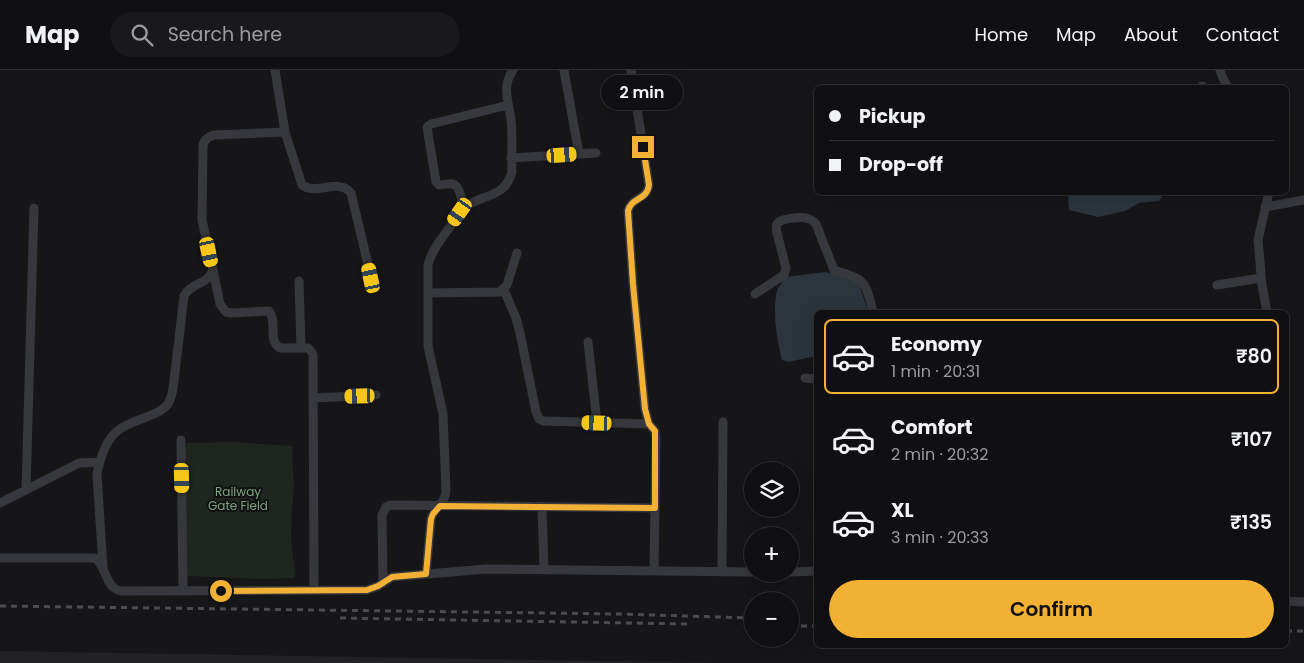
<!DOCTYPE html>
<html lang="en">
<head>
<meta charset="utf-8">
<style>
	:root { --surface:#101012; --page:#19191b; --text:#f1f3f6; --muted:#9c9d9f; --line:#303032; --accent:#f2b134 }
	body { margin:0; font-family:Poppins,sans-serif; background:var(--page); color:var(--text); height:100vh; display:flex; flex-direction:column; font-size:19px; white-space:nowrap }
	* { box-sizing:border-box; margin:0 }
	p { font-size:16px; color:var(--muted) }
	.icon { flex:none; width:28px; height:28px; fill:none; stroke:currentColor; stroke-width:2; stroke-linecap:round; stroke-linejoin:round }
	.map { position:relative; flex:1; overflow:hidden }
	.sheet { position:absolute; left:814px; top:240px; width:475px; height:338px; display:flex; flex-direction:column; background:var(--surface); border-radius:8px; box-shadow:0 5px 20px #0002,0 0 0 1px var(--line) }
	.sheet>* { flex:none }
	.banner { position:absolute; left:814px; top:15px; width:475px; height:110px; border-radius:8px; box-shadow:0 5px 20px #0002,0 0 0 1px var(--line); display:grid; align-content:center; height:110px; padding:0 15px; background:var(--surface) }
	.controls { position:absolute; left:744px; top:392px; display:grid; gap:10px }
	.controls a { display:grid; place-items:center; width:55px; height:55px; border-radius:50%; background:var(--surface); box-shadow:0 5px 20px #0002,0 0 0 1px var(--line); font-size:25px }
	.end { position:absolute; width:22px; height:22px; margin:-11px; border:6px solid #f2b134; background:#111; box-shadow:0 0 0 2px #111 }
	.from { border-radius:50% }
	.bubble { position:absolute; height:35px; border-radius:18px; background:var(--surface); box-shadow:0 5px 20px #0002,0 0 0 1px var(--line); font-size:16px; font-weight:600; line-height:35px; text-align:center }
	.car { position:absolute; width:15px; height:30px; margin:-15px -8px; border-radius:6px; box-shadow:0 0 4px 1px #0007; background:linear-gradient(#f5c518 24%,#345 0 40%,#f5c518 0 76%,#345 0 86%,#f5c518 0) }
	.banner b { display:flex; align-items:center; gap:18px; height:48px; font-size:19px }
	.banner b+b { border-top:1px solid var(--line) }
	.banner i { width:12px; height:12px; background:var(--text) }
	ul { padding:9px 0 0; list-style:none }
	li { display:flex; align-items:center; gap:15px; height:75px; margin:0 10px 8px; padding:0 5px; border:2px solid transparent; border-radius:8px }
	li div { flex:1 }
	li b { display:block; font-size:19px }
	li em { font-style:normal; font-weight:600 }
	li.current { border-color:var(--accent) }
	li>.icon { width:45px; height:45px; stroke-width:1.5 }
	.primary-button { display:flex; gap:10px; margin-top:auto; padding:10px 15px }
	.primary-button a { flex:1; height:58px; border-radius:30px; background:var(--accent); color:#111; font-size:20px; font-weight:600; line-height:58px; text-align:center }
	header { display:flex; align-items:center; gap:30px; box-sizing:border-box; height:70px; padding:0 25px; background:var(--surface); border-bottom:1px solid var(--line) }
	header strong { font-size:24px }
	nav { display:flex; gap:28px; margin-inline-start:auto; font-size:18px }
	.search { width:350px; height:45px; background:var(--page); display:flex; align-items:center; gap:12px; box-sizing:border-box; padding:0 18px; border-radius:28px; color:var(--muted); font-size:19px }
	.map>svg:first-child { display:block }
	.built { fill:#222225 }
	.green { fill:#1e261f }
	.water { fill:#2c353c }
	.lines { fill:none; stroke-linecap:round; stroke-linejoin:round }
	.minor { stroke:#37383d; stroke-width:9 }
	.rail { stroke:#4a4c52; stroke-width:3; stroke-dasharray:6 5; stroke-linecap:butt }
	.route { stroke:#f2b134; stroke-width:6 }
	.labels { text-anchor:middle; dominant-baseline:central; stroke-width:4; stroke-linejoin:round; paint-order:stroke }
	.park-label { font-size:12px; fill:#7fa381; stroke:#111113 }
</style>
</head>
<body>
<header>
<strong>Map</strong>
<div class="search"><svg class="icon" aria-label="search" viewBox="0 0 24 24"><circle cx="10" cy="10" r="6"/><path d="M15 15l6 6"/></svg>Search here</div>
<nav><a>Home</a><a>Map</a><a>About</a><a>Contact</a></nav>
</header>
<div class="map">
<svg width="1304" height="593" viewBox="0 0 1304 593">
	<rect width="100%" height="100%" fill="#161618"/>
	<path class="built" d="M0 581 720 593H0Z"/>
	<path class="green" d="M232 372 292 376 294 419 292 438 291 471 295 502 294 508 264 509 187 506 184 381 188 373Z"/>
	<path class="water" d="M1068 123V122L1164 123 1159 131 1139 133 1125 141 1098 147 1069 140Z
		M826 202 854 210 860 217 868 241 864 242H816V286L788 292 782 290C777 270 772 240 777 221 779 216 783 211 785 207Z"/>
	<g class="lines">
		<path class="minor" d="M275 0 285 62 302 115C317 126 338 107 351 123L371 207
			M564 0 579 84
			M631 0 649 115C647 130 631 127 628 141L633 214 645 339 649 354 655 361 656 367 654 501
			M1220 0 1222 6 1228 18
			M1202 16V18
			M511 88 596 83
			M1265 137 1304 130
			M464 138C462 131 460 116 453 114 449 113 443 115 439 115L436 112 427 57 431 54 508 35
			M213 200 220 234 226 242 231 243 269 241C278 252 267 270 280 278H308L311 281 313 285 314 520
			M299 211 301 278
			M1217 215 1261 208
			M504 220 516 248 520 263 536 342 539 349 544 351 649 354
			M428 223 500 222 507 215 517 183
			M755 224 784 205 786 198 777 163C776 159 776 157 777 154 780 148 803 146 809 149 811 149 814 152 816 154L834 200C841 203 849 204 856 208 868 213 870 231 873 242
			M1267 242 1262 215 1258 170 1269 122
			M588 272 597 353
			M805 308 816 309
			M313 328 376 325
			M181 370 183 521
			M26 420 34 138
			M0 433 79 393 100 392
			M542 437 544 500
			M0 488H95C107 497 105 519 122 521L367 520 378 516 392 507 486 499 752 502
			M103 497 97 404C100 389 105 372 116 362 130 349 157 348 168 334 171 329 172 324 173 319L184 226C190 213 209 214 213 200L202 150 203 75C205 69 208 67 214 65L285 62
			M722 502 723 352
			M790 502 816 501
			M426 504 431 449C434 437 445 434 446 421L443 344 428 276V195C432 179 443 167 452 154 455 149 459 143 464 138 481 123 504 130 512 102 511 86 513 66 511 50 509 31 501 18 513 0
			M383 513 382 445 386 437 391 435 655 438
			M1286 531 1304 532"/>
		<path class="rail" d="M0 536 471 542 619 544 752 548
			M340 548 688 554
			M790 556H816
			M1286 561H1304"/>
	</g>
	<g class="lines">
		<path class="route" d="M221 521 367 520 378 516 392 507 426 504 431 449 433 444 440 436 655 438V361L649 354 645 339 633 214 628 141C631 127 647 131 649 115L643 77"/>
	</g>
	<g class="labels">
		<g class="park-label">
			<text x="238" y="421">Railway<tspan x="238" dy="14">Gate Field</tspan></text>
		</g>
	</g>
</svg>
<div class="controls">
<a><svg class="icon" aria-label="layers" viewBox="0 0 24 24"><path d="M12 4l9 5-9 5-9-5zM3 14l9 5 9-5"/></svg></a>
<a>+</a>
<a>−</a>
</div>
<i class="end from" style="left:221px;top:521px"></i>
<i class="end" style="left:643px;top:77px"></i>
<div class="bubble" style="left:601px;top:5px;width:82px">2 min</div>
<i class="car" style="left:562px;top:85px;rotate:86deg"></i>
<i class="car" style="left:460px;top:142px;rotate:215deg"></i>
<i class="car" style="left:209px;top:182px;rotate:168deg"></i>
<i class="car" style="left:371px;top:208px;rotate:348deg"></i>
<i class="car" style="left:360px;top:326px;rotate:268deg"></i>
<i class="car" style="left:597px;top:353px;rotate:272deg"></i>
<i class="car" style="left:182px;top:408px;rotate:179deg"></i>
<div class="banner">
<b><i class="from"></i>Pickup</b>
<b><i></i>Drop-off</b>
</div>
<section class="sheet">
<ul>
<li class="current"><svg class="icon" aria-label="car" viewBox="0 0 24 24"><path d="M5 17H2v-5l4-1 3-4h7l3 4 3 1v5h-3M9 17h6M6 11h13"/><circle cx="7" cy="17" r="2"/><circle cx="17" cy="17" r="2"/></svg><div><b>Economy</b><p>1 min · 20:31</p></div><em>₹80</em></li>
<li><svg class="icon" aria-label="car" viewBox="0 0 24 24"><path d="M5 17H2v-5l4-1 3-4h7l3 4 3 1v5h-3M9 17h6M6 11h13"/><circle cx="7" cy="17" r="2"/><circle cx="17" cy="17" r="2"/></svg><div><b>Comfort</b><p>2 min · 20:32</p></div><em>₹107</em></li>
<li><svg class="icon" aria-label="car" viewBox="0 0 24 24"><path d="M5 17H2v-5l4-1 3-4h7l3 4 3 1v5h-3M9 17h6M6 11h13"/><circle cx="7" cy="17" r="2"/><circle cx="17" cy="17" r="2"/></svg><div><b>XL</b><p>3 min · 20:33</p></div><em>₹135</em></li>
</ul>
<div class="primary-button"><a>Confirm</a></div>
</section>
</div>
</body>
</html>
